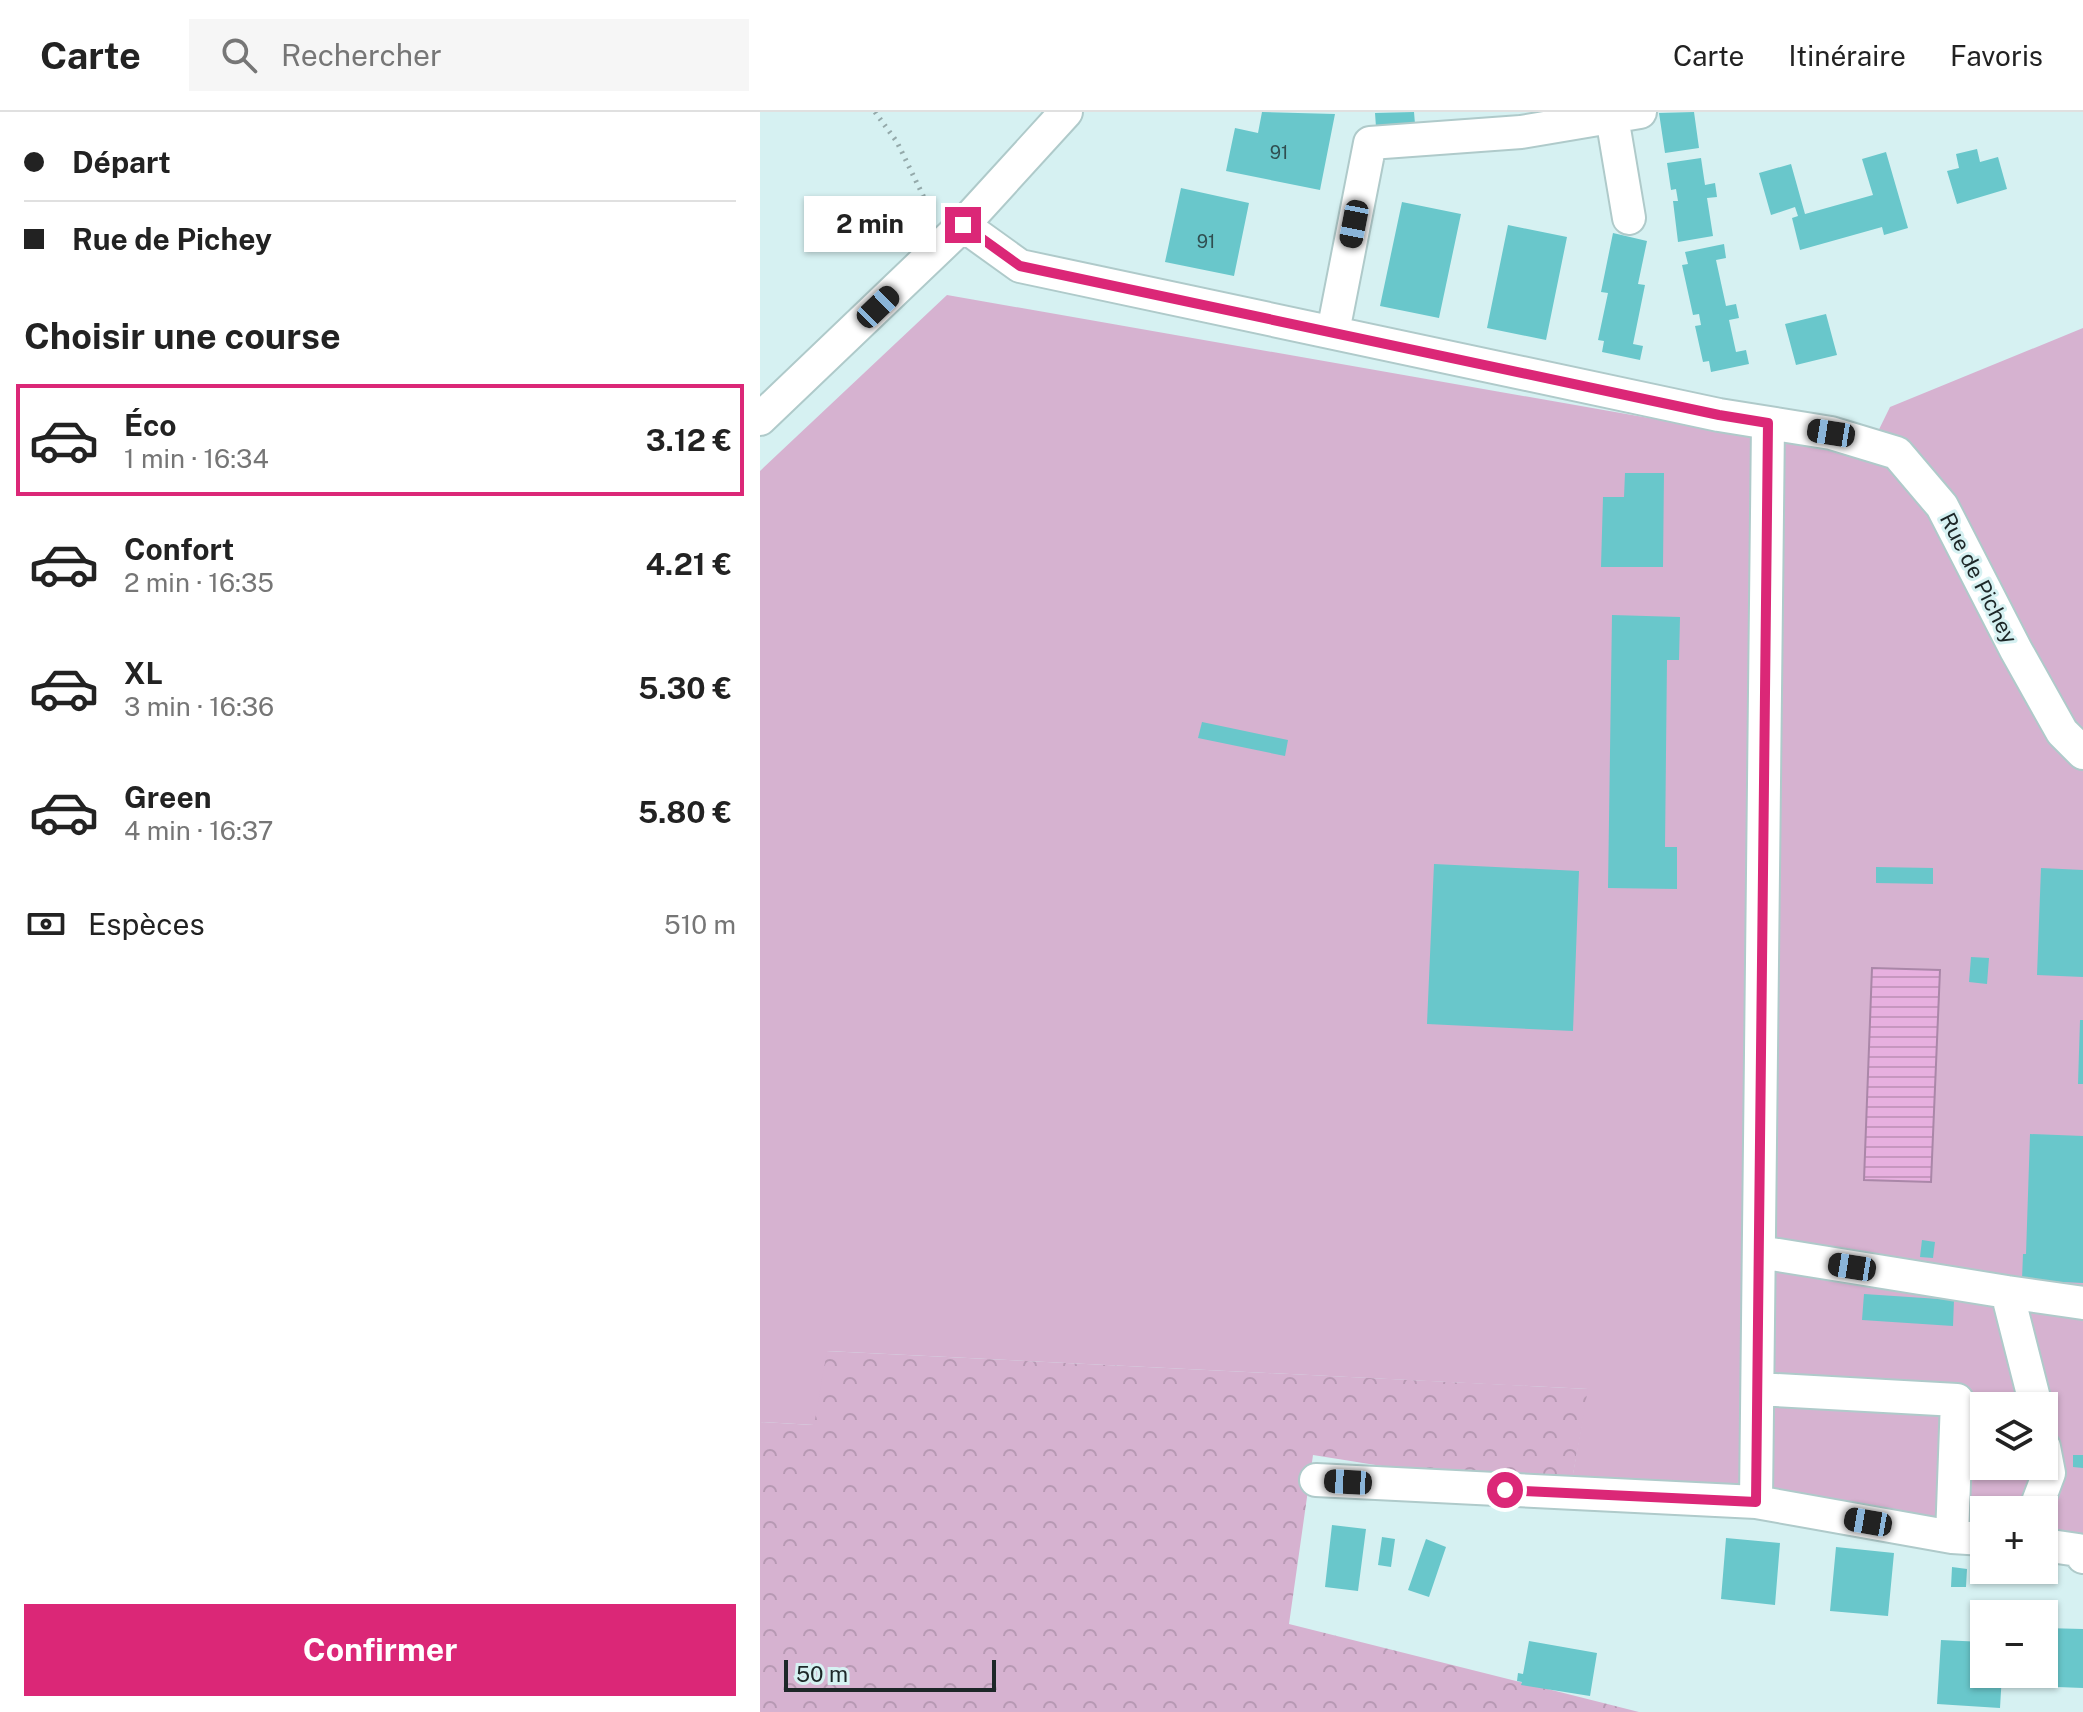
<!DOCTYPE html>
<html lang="fr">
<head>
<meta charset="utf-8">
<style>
	:root { --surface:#fff; --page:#f6f6f6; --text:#222; --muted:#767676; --line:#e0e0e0; --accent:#db2777 }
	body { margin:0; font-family:"Public Sans",sans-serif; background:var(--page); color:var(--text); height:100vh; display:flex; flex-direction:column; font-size:30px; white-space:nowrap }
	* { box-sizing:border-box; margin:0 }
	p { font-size:26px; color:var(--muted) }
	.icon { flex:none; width:44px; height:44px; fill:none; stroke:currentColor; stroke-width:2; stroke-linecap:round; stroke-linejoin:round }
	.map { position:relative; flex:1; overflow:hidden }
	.details { display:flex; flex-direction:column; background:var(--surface); width:760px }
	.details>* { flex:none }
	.guide { display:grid; align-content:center; height:176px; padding:0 24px; background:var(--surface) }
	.fabs { position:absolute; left:1210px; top:1280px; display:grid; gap:16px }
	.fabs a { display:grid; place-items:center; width:88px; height:88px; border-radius:0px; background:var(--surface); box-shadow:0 2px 6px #0004; font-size:40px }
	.scale { position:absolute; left:24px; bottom:20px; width:212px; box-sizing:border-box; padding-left:8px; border:4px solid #1d2728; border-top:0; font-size:22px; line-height:28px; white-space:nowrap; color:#1d2728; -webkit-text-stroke:6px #d6f1f2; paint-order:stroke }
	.end { position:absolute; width:36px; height:36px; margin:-18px; border:10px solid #db2777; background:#fff; box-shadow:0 0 0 4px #fff }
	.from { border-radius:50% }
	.bubble { position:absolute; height:56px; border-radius:0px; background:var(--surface); box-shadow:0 2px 6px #0004; font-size:26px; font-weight:700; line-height:56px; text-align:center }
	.car { position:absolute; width:24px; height:48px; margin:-24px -12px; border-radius:10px; box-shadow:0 0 6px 2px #0007; background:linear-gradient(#222 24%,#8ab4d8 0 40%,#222 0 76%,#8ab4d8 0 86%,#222 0) }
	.guide b { display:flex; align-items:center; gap:28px; height:76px; font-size:30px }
	.guide b+b { border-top:2px solid var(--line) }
	.guide i { width:20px; height:20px; background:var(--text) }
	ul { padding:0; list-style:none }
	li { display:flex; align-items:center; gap:24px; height:112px; margin:0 16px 12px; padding:0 8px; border:4px solid transparent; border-radius:0px }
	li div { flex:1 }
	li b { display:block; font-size:30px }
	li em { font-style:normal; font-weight:700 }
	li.active { border-color:var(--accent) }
	li>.icon { width:72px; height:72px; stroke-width:1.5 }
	h2 { padding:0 24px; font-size:36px; line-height:96px }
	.pay { display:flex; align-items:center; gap:20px; height:88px; padding:0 24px; font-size:30px }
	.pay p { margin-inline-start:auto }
	.cta { display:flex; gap:16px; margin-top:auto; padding:16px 24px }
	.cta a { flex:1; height:92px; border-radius:0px; background:var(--accent); color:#fff; font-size:32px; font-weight:700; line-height:92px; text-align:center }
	header { display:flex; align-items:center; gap:48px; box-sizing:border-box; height:112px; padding:0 40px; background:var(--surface); border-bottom:2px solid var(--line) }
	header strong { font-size:38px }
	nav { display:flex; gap:44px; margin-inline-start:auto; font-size:28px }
	.search { width:560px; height:72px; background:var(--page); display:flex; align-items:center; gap:20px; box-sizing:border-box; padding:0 28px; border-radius:0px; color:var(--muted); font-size:30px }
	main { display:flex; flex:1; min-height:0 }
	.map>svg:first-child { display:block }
	.forest { fill:url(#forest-crowns) }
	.park { fill:#d6b2d0; fill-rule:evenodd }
	.water { fill:url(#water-rules); stroke:#aa87a8; stroke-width:2 }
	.building { fill:#69c7cb }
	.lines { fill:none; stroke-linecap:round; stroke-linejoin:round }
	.minor-casing { stroke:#afcaca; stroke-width:36 }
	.path { stroke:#94a9aa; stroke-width:5; stroke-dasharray:2 6; stroke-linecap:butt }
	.minor { stroke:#fff; stroke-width:32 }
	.route { stroke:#db2777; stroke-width:10 }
	.labels { text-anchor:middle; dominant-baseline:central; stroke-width:6; stroke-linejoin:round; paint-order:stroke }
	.number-label { font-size:18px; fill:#304f51 }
	.street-label { font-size:22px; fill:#1d2728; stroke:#d6f1f2 }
</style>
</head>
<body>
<header>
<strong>Carte</strong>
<div class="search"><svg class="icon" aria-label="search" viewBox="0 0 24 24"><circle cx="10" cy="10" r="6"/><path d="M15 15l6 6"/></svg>Rechercher</div>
<nav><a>Carte</a><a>Itinéraire</a><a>Favoris</a></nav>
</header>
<main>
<section class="details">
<div class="guide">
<b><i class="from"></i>Départ</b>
<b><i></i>Rue de Pichey</b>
</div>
<h2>Choisir une course</h2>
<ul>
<li class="active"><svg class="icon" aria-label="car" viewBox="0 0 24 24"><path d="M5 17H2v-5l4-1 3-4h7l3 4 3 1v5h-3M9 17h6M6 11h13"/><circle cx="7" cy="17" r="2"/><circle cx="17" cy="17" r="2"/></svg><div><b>Éco</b><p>1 min · 16:34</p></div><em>3.12 €</em></li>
<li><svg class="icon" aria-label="car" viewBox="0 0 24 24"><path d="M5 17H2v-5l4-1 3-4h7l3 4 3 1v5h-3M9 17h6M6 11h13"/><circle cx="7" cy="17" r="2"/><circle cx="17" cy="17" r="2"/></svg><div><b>Confort</b><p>2 min · 16:35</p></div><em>4.21 €</em></li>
<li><svg class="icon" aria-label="car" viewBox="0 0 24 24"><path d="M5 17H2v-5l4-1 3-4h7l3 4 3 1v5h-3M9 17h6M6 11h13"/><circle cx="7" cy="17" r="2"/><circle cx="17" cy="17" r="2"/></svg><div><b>XL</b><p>3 min · 16:36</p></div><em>5.30 €</em></li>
<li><svg class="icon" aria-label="car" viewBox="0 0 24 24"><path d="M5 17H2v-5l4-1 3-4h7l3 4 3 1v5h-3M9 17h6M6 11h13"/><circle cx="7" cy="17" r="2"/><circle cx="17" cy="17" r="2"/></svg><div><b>Green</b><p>4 min · 16:37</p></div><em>5.80 €</em></li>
</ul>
<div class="pay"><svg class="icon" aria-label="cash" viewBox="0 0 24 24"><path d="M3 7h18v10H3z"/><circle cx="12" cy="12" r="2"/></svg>Espèces<p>510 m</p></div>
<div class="cta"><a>Confirmer</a></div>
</section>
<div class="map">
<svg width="1323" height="1600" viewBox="0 0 1323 1600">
	<defs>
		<pattern id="forest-crowns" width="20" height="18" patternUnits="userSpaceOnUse" patternTransform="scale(2)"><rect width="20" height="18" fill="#d6b2d0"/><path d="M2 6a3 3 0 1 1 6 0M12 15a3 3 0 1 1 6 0" fill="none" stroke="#b799b3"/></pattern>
		<pattern id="water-rules" width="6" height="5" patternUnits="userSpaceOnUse" patternTransform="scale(2)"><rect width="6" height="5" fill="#e7b0df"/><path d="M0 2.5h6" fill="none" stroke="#c697bf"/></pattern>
	</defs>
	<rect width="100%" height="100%" fill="#d6f1f2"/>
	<path class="forest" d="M66 1239 829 1277 809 1384 553 1343 529 1512 879 1600H0V1310L53 1313Z"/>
	<path class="park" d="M187 183 1106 344 1130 295 1323 216V1422L1284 1420V1398H1224V1415L809 1384 828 1277 67 1239 54 1313 0 1310V359ZM1224 1294H1284V1354H1224Z"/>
	<path class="water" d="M1112 856 1180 858 1171 1070 1104 1068Z"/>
	<path class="building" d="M502 0 575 2 560 78 466 59 475 16 498 21Z
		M654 0 655 12 616 15 615 1Z
		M934 0 939 36 905 41 899 1Z
		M1217 37 1220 50 1238 45 1247 77 1197 92 1187 59 1199 56 1196 42Z
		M1126 40 1148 116 1124 123 1122 115 1040 138 1032 106 1038 104 1035 95 1011 103 999 61 1031 52 1045 102 1113 83 1102 47Z
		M941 46 945 73 955 71 957 85 947 86 953 124 918 130 913 89H918L916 77 911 78 907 51Z
		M421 76 489 91 474 164 405 150Z
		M642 90 701 102 679 206 620 194Z
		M748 113 807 125 786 228 727 216Z
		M853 121 887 129 878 172 885 173 873 232 883 234 880 248 842 240 844 229 838 228 848 181 841 180Z
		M964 132 966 146 956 148 966 194 976 192 979 206 969 208 976 240 986 238 989 252 951 260 949 249 943 250 935 214 941 213 939 202 933 203 922 153 928 152 925 140Z
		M1066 202 1077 243 1036 253 1025 212Z
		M865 361H904L903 455H841L843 385H864Z
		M852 503 920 505 919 548H907L905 735H917V777L848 776Z
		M442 610 528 628 525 644 438 626Z
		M674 752 819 759 813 919 667 912Z
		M1116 755 1173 756V772L1116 771Z
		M1281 756 1323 758V865L1277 863Z
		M1211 845 1229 846 1227 872 1209 870Z
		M1320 908H1323V972H1318Z
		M1270 1022 1323 1024V1171L1262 1168 1263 1142H1266Z
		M1162 1128 1175 1130 1173 1146 1160 1145Z
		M1104 1182 1194 1188 1193 1214 1102 1208Z
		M1313 1343H1323V1356L1313 1355Z
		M572 1413 606 1417 598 1479 565 1475Z
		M622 1425 635 1427 631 1455 618 1453Z
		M966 1426 1020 1431 1015 1493 961 1487Z
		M666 1427 686 1435 669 1485 648 1478Z
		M1076 1435 1134 1441 1128 1504 1070 1499Z
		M1192 1455 1207 1457 1206 1475H1191Z
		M1284 1516 1323 1517V1576L1271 1574V1562H1284Z
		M1181 1528 1224 1530V1562H1242L1240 1596 1177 1592Z
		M769 1529 837 1541 830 1584 761 1573 762 1570 757 1569 758 1561 763 1562Z"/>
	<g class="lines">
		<defs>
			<path id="minor" d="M852 5 869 106
				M203 113 260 154 959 303 1071 321 1137 341 1182 394 1256 538 1302 620 1323 641
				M573 220 610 31 761 20 880 0
				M0 307 203 113 306 0
				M999 1140 1247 1180 1276 1294
				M1247 1180 1323 1191
				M998 1277 1197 1288 1192 1425 996 1390 1008 311
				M556 1368 996 1390
				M1275 1398 1289 1361 1284 1335
				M1192 1425 1224 1427
				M1284 1433 1318 1438 1323 1445"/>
		</defs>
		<use href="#minor" class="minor-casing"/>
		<path class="path" d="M115 0 137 30 173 104"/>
		<use href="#minor" class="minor"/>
	</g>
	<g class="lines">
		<path class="route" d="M203 113 260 154 959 303 1008 311 996 1390 745 1378"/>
	</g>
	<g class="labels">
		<g class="number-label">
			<text x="519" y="40">91</text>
			<text x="446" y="129">91</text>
		</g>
		<g class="street-label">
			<text transform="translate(1219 466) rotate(63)">Rue de Pichey</text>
		</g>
	</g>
</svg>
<div class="fabs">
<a><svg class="icon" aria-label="layers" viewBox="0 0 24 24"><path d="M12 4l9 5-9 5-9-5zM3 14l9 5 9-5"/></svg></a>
<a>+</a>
<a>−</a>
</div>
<div class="scale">50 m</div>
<i class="end from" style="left:745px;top:1378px"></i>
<i class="end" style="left:203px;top:113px"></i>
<div class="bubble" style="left:44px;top:84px;width:132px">2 min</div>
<i class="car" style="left:594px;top:112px;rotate:191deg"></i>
<i class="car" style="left:118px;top:195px;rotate:46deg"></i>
<i class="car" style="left:1071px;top:321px;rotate:279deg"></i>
<i class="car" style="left:1092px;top:1155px;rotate:279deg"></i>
<i class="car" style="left:588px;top:1370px;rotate:273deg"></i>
<i class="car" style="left:1108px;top:1410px;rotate:280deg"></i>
</div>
</main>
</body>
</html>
